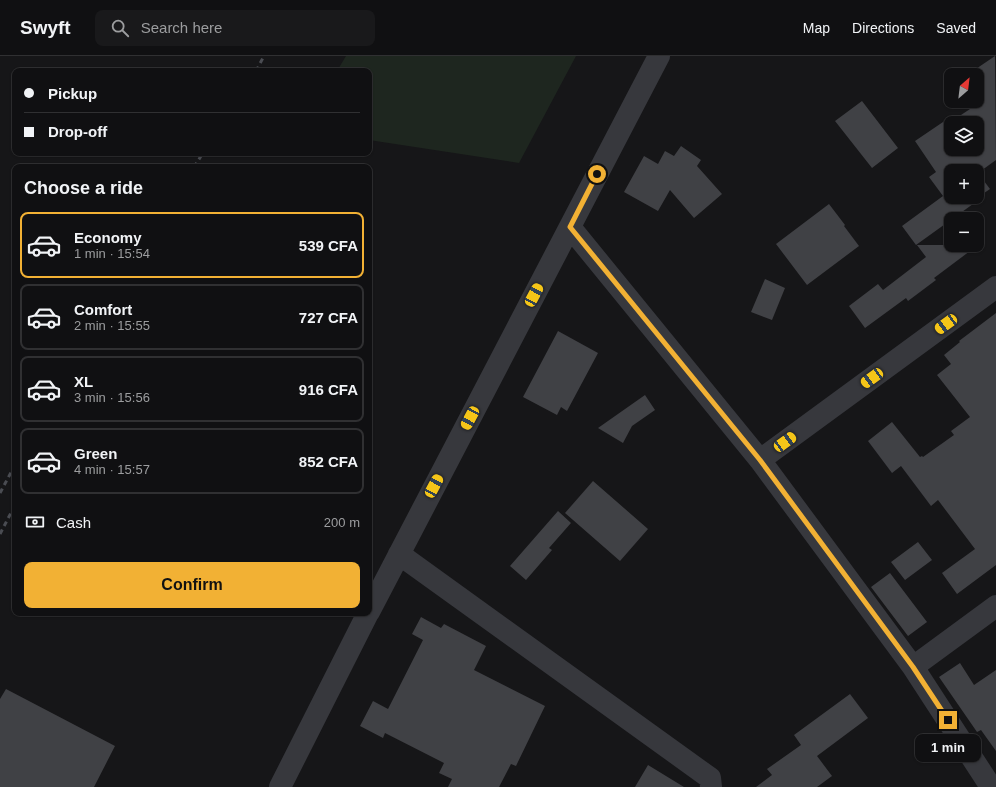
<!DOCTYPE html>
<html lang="en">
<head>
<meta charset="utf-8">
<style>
	:root { --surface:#101012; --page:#19191b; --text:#f1f3f6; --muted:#9c9d9f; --line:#303032; --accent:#f2b134 }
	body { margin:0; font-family:Arial,sans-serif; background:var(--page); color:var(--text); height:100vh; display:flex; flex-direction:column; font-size:15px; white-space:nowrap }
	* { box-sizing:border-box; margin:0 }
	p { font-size:13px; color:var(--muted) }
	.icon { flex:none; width:22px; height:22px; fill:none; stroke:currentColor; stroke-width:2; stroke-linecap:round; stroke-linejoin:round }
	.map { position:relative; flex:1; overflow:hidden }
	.panel { position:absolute; left:12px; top:108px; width:360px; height:452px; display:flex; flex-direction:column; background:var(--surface); border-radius:8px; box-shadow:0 1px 3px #0004,0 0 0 1px var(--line) }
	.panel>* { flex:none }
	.banner { position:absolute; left:12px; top:12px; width:360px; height:88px; border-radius:8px; box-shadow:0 1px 3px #0004,0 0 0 1px var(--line); display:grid; align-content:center; height:88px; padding:0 12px; background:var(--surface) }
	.needle { width:26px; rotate:28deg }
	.buttons { position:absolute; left:944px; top:12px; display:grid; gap:8px }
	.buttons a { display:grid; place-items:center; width:40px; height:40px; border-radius:8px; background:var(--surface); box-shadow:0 1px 3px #0004,0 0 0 1px var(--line); font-size:20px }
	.end { position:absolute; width:18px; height:18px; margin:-9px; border:5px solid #f2b134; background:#111; box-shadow:0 0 0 2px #111 }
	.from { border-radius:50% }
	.bubble { position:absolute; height:28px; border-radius:8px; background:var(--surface); box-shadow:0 1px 3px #0004,0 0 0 1px var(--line); font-size:13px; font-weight:600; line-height:28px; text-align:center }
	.car { position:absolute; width:12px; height:24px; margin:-12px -6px; border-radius:5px; box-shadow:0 0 3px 1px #0007; background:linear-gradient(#f5c518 24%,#345 0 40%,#f5c518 0 76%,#345 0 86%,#f5c518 0) }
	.banner b { display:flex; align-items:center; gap:14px; height:38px; font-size:15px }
	.banner b+b { border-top:1px solid var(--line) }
	.banner i { width:10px; height:10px; background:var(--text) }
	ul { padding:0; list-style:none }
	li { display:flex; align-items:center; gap:12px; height:66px; margin:0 8px 6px; padding:0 4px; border:2px solid var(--line); border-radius:8px }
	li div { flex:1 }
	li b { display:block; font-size:15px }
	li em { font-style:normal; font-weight:600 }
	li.active { border-color:var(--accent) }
	li>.icon { width:36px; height:36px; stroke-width:1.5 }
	h2 { padding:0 12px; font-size:18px; line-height:48px }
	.pay { display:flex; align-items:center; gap:10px; height:44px; padding:0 12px; font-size:15px }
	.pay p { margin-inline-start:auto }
	.button { display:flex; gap:8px; margin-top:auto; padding:8px 12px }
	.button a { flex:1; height:46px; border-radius:8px; background:var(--accent); color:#111; font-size:16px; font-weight:600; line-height:46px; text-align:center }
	header { display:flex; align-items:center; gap:24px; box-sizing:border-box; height:56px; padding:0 20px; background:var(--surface); border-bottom:1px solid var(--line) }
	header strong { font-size:19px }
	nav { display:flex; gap:22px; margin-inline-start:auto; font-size:14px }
	.search { width:280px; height:36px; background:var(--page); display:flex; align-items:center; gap:10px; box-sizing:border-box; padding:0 14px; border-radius:8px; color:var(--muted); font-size:15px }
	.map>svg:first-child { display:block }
	.green { fill:#1e261f }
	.building { fill:#404145; fill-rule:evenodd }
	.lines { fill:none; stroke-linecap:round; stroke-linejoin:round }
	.minor { stroke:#37383d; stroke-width:22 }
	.rail { stroke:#4a4c52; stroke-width:3; stroke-dasharray:5 4; stroke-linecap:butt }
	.route { stroke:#f2b134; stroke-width:5 }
</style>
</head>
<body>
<header>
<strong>Swyft</strong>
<div class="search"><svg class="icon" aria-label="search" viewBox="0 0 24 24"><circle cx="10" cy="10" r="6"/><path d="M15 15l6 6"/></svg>Search here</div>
<nav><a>Map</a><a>Directions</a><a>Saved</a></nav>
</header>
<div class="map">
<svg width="996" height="731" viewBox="0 0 996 731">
	<rect width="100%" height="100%" fill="#161618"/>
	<path class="green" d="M346 0H576L519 107 369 84V15H337Z"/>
	<path class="building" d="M995 0 996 104 978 117 990 133 971 146 973 148 916 189 902 170 943 140 929 121 936 116 915 85 943 66 946 69 976 49 974 45H977V19H967ZM951 67H977V93H951ZM951 115H977V141H951Z
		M862 45 898 92 872 112 835 65Z
		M681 90 701 104 697 110 722 138 694 162 670 134 658 155 624 136 644 100 658 108 665 95 674 100Z
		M829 148 845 169 844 170 859 190 807 229 776 188Z
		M917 189H978L934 222 936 224 908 245 906 242 865 272 849 250 878 228 883 234 926 201Z
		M765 223 785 232 772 264 751 256Z
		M996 257V509L957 538 942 517 975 493 938 444 931 450 901 410 892 417 868 385 892 366 920 401 922 400 923 401 954 379 951 375 970 361 937 319 951 308 944 299 960 286 959 285Z
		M558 275 598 297 567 355 561 351 557 359 523 341Z
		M645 339 655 354 632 370 623 387 598 372Z
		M593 425 648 473 620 505 565 457Z
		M558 455 571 467 549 492 552 494 526 524 510 510Z
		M918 486 932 504 905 524 891 506Z
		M890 517 927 566 908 580 871 531Z
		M421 561 441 572 444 568 486 590 474 614 545 650 516 710 511 708 499 731H448L452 723 439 717 444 707 385 677 383 682 360 670 373 645 388 653 423 584 412 578Z
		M960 607 974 629 996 614V695L981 674 977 676 939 621Z
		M6 633 115 690 94 731H0V643Z
		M850 638 868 662 817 700 832 720 817 731H756L772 719 767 713 801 689 794 679Z
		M648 709 684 731H635Z"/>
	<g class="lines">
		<path class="minor" d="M570 171 760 404 913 611 991 731
			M760 404 996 231
			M399 498 710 722 711 731
			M369 556 659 0
			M913 611 996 550
			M280 731 368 557"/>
		<path class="rail" d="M256 15 264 0
			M194 111 203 97
			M0 437 15 409
			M0 478 15 449"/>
	</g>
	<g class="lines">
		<path class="route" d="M597 118 570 171 760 404 913 611 948 664"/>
	</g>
</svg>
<div class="buttons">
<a><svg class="needle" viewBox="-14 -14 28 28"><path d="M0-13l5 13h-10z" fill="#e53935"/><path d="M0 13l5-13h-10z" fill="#9c9d9f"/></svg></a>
<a><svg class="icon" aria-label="layers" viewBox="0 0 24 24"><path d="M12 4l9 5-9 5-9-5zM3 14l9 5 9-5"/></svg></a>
<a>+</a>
<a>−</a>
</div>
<i class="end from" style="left:597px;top:118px"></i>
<i class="end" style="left:948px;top:664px"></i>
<div class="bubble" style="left:915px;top:678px;width:66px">1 min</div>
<i class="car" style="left:534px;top:239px;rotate:28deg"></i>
<i class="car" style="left:946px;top:268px;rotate:234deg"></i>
<i class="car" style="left:872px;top:322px;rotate:234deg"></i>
<i class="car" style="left:470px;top:362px;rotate:208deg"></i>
<i class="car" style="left:785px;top:386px;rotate:54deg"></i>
<i class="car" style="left:434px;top:430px;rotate:28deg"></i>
<div class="banner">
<b><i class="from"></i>Pickup</b>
<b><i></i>Drop-off</b>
</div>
<section class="panel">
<h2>Choose a ride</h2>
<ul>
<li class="active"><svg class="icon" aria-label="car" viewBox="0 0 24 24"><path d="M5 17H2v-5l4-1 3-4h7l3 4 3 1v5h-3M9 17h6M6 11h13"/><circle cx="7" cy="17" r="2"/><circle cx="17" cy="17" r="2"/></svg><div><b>Economy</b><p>1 min · 15:54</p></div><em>539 CFA</em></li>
<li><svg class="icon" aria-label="car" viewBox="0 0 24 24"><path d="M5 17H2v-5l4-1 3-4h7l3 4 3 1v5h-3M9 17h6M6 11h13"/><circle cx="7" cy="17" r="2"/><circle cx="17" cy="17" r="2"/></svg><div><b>Comfort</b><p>2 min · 15:55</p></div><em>727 CFA</em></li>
<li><svg class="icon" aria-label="car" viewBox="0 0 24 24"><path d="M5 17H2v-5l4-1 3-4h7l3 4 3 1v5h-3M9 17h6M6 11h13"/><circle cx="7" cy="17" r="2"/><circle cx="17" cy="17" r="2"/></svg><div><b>XL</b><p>3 min · 15:56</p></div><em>916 CFA</em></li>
<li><svg class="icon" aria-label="car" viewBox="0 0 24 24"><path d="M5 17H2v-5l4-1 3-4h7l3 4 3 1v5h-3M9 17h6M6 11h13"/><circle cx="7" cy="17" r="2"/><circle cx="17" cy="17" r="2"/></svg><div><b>Green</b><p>4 min · 15:57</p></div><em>852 CFA</em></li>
</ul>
<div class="pay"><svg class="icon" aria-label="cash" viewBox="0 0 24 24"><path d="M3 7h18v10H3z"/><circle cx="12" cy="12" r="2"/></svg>Cash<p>200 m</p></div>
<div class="button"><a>Confirm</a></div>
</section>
</div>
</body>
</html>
